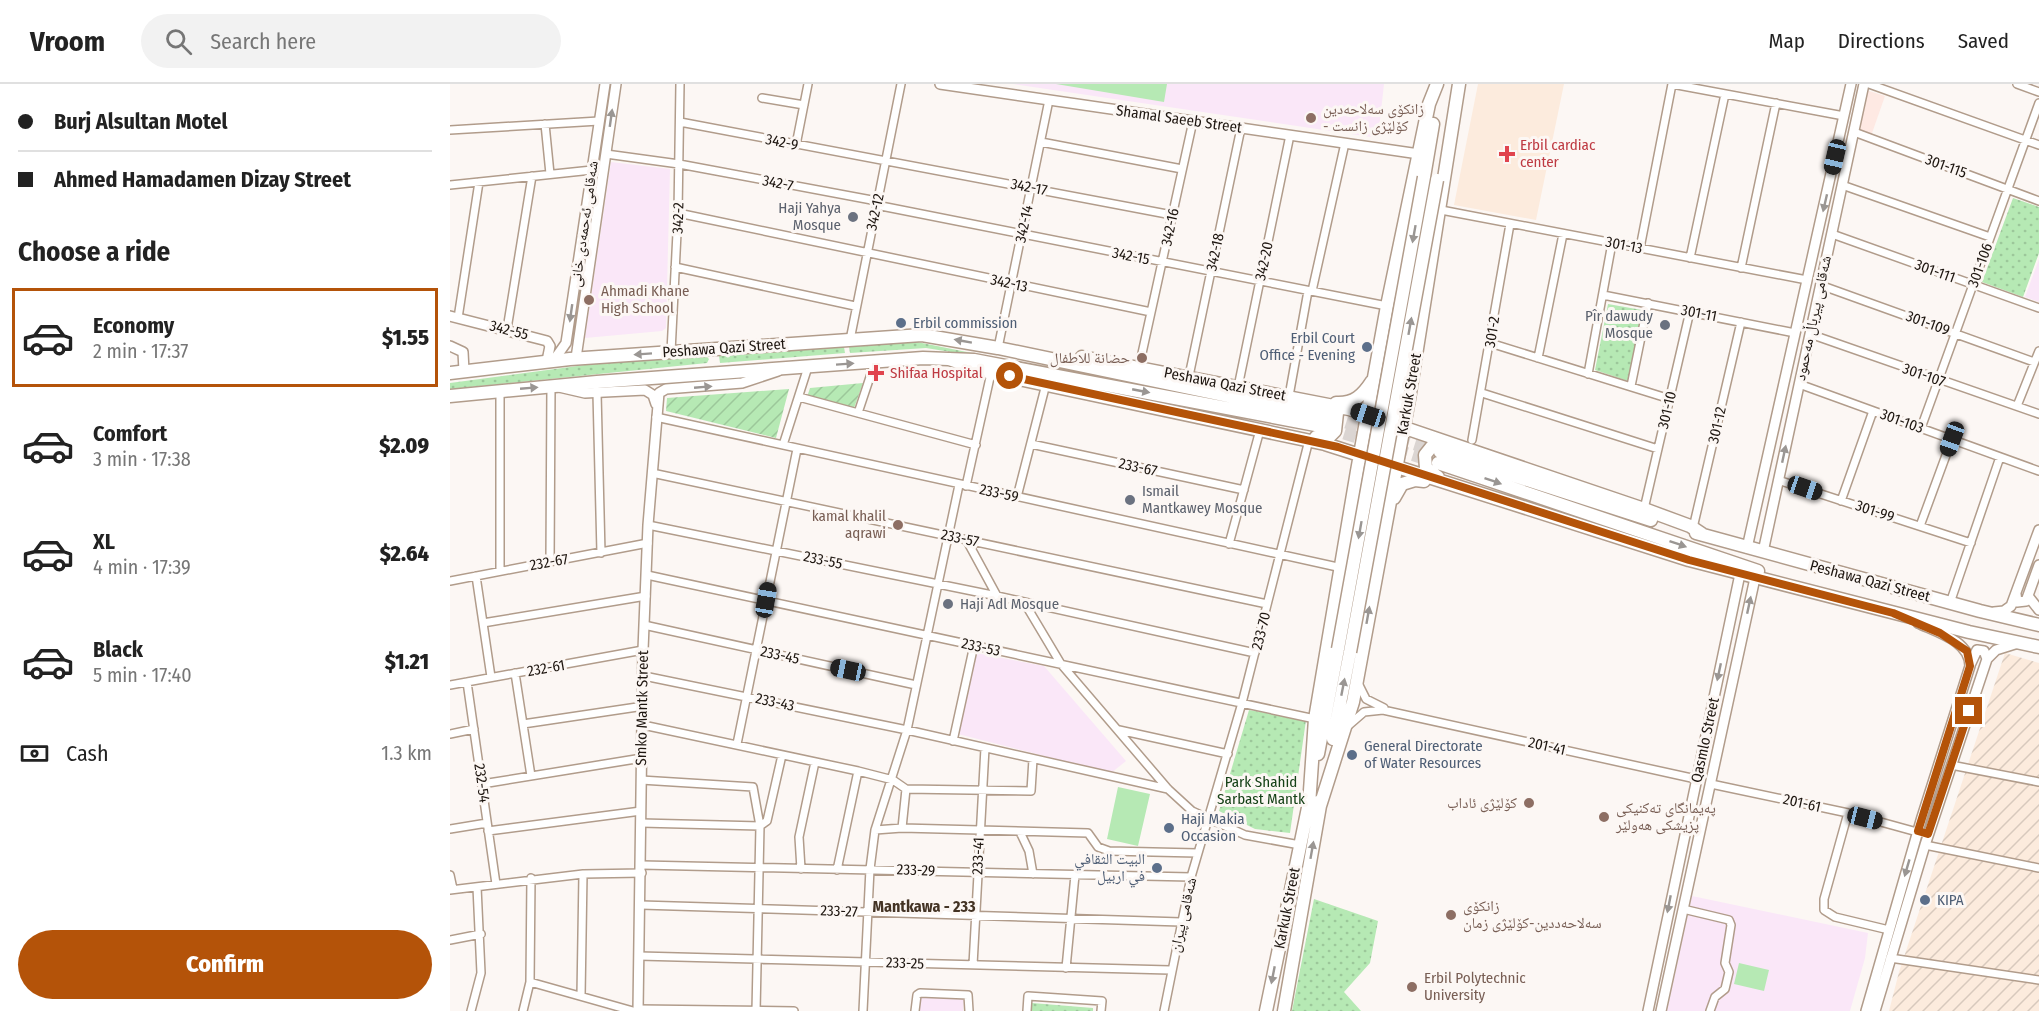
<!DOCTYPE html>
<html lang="en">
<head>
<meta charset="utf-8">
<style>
	:root { --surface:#fff; --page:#f2f2f2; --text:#222; --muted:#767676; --line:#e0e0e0; --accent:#b45309 }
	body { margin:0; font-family:"Fira Sans Condensed","Noto Naskh Arabic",sans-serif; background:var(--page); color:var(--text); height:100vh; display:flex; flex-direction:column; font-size:22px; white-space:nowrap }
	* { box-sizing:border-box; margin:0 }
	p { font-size:20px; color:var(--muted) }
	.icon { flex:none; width:33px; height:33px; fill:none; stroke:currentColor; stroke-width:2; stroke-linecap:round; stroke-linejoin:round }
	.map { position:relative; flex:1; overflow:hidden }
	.details { display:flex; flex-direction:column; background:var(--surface); width:450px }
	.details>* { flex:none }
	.top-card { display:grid; align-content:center; height:132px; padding:0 18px; background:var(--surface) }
	.end { position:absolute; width:27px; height:27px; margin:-14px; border:8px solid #b45309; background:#fff; box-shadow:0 0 0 3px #fff }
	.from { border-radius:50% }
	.car { position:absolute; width:18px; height:36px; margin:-18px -9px; border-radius:8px; box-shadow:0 0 4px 2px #0007; background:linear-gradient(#222 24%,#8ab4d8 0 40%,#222 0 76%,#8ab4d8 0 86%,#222 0) }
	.top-card b { display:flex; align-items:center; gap:21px; height:57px; font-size:22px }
	.top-card b+b { border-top:2px solid var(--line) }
	.top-card i { width:15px; height:15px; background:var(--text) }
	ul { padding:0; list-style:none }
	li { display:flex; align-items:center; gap:18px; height:99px; margin:0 12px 9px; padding:0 6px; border:3px solid transparent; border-radius:0px }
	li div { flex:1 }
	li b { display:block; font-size:22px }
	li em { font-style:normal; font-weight:800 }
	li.current { border-color:var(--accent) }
	li>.icon { width:54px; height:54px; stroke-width:1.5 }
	h2 { padding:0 18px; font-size:27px; line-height:72px }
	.pay { display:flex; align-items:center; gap:15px; height:66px; padding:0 18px; font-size:22px }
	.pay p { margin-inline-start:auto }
	.primary-button { display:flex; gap:12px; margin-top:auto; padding:12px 18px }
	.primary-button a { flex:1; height:69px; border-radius:36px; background:var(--accent); color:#fff; font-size:24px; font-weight:800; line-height:69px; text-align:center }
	header { display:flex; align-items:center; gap:36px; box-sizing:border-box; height:84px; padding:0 30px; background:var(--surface); border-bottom:2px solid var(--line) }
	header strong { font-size:28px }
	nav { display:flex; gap:33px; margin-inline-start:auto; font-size:21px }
	.search { width:420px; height:54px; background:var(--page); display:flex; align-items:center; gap:15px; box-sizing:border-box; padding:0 21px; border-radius:33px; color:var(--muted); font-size:22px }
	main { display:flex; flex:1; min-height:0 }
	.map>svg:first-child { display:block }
	.commercial { fill:#fee9e3 }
	.industrial { fill:url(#industrial-furrows) }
	.education { fill:#fae7f8 }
	.built { fill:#fcebdd }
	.grass { fill:url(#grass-dots) }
	.garden { fill:url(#garden-furrows) }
	.pitch { fill:#b6e9b4 }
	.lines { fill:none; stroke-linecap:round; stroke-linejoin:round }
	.highway-tunnel { stroke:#dbd5d2; stroke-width:12; stroke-dasharray:12 6; stroke-linecap:butt }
	.street-casing { stroke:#b19c8b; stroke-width:10 }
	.secondary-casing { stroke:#b19c8b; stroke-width:12 }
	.highway-casing { stroke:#b19c8b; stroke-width:15 }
	.street { stroke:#fff; stroke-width:7 }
	.secondary { stroke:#fff; stroke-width:9 }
	.highway { stroke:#fff; stroke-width:12 }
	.highway-bridge-casing { stroke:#b19c8b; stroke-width:15; stroke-linecap:butt }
	.highway-bridge { stroke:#fff; stroke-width:12 }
	.oneway { fill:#9a9693 }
	.route { stroke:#b45309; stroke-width:8 }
	.education-dot { fill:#8d6e63; stroke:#fcf7f4; stroke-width:2 }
	.health-dot { fill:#e0444e; stroke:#fcf7f4; stroke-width:2 }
	.worship-dot { fill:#6b7280; stroke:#fcf7f4; stroke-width:2 }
	.service-dot { fill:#5c6f8a; stroke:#fcf7f4; stroke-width:2 }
	.labels { text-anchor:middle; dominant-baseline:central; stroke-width:6; stroke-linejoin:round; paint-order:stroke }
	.education-label { font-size:15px; fill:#785e54; stroke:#fcf7f4; text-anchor:start }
	.street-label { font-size:15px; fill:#1e1610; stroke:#fcf7f4 }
	.health-label { font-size:15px; fill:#be3a42; stroke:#fcf7f4; text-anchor:start }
	.worship-label { font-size:15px; fill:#5b616d; stroke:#fcf7f4; text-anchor:end }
	.service-label { font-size:15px; fill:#4e5e75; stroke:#fcf7f4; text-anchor:start }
	.park-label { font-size:15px; fill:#154117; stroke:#fcf7f4 }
	.neighbourhood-label { font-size:16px; font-weight:bold; fill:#433324; stroke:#fcf7f4 }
</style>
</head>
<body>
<header>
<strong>Vroom</strong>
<div class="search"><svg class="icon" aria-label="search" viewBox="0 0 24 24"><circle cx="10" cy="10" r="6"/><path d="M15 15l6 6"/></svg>Search here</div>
<nav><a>Map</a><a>Directions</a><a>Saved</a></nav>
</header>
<main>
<section class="details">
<div class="top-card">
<b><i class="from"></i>Burj Alsultan Motel</b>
<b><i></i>Ahmed Hamadamen Dizay Street</b>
</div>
<h2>Choose a ride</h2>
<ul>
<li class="current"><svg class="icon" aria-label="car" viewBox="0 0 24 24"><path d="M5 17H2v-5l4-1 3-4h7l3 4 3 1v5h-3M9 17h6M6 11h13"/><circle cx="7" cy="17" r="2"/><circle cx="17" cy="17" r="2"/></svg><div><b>Economy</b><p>2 min · 17:37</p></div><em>$1.55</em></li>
<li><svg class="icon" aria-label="car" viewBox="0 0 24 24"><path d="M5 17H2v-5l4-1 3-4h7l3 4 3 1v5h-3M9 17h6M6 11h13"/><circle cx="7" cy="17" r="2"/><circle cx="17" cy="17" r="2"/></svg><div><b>Comfort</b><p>3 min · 17:38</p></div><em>$2.09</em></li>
<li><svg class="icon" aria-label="car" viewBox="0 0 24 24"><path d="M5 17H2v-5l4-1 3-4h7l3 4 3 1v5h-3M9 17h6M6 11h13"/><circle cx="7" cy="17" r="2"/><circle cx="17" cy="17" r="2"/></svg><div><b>XL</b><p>4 min · 17:39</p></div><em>$2.64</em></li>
<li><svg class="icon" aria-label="car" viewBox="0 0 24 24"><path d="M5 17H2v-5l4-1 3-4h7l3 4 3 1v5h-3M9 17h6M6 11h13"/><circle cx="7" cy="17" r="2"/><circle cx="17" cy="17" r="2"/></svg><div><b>Black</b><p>5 min · 17:40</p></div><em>$1.21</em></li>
</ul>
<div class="pay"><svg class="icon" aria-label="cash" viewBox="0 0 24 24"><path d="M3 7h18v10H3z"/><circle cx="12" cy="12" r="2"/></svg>Cash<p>1.3 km</p></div>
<div class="primary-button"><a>Confirm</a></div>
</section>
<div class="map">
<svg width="1589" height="927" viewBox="0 0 1589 927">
	<defs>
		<pattern id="industrial-furrows" width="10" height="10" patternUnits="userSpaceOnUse" patternTransform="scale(1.5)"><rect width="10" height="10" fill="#fcebdd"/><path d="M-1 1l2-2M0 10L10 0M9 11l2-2" fill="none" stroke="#d8c9bd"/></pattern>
		<pattern id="grass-dots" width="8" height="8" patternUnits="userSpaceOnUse" patternTransform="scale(1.5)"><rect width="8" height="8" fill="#b6e9b4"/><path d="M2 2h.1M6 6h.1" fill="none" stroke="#9cc79a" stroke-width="1.8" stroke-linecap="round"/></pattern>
		<pattern id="garden-furrows" width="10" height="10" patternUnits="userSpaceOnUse" patternTransform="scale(1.5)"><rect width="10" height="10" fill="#b6e9b4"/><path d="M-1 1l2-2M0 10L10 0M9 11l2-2" fill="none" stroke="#9cc79a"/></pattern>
	</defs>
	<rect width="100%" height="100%" fill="#fcf7f4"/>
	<path class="commercial" d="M1416 6 1435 12 1421 52 1405 46Z"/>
	<path class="industrial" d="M1555 569 1589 579V927H1439L1449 888Z"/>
	<path class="education" d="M563 0H934L928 54Z
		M161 78 220 85 216 244 212 247 135 254Z
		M1589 175V218L1575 213Z
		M526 569 594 582 676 677 661 689 508 650Z
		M1242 812 1418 849 1415 874 1400 927H1217Z
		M514 912 513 927H470V913Z"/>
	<path class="built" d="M1028 0H1114L1086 136 1004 121Z"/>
	<path class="grass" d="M1563 114 1589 123V169L1573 213 1532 198Z
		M1158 220 1192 226 1178 297 1145 286Z
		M467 258 582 281 476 264 400 269 399 263Z
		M394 263 395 269 270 279 269 272Z
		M256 272 259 275 257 279 0 305V299L150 279Z
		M799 626 856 636 840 749 805 745 769 727Z
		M864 815 928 837 920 879 894 908 911 927H842Z
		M582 919 643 924V927H582Z"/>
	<path class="garden" d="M413 299 403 327 357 313 360 304Z
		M339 305 326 354 216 327 217 314Z"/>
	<path class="pitch" d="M606 0H717L714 18Z
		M668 703 700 710 688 762 657 755Z
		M1289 879 1319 886 1314 907 1284 900Z"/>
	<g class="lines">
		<path class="highway-tunnel" d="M879 333 989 368
			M877 344 988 379"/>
		<defs>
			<path id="street" d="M1222 0 1394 32
				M1419 0 1589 61
				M1567 0 1589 8
				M312 14 354 21
				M230 38 722 131
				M95 40 100 90
				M0 46 149 37
				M1404 48 1589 117
				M591 58 732 85
				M346 61 358 0
				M156 70 229 80 427 117
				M0 101 142 86
				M1392 101 1540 153
				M426 121 937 222
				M991 126 1357 196
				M228 129 701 228
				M1382 150 1589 224
				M1190 164 1222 0
				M1240 174 1275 10
				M225 183 405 222
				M1291 184 1326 19
				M1370 201 1584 278
				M862 207 895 59
				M1153 211 1345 249
				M8 234 29 98
				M57 245 82 92
				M1360 250 1589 330
				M400 256 451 0
				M1040 259 1220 315
				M548 264 599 16
				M221 268 228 129 230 0
				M1088 274 1113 150
				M689 283 743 37
				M1138 290 1162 159
				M739 292 791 44
				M1349 300 1589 387
				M1181 302 1198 219
				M788 303 840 51
				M147 309 151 469
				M1032 309 1208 365
				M839 312 858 207
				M349 313 526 361
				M1567 322 1589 267
				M408 329 425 278
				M206 333 892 484
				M1471 344 1589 19
				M1022 356 1060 140
				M581 360 794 406
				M333 361 358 283
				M202 389 817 520
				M1328 396 1521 459
				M516 402 541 289
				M567 413 596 300
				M1391 417 1423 327
				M1194 425 1240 227
				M198 441 547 512 805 569
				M1470 442 1502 355
				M1243 444 1291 238
				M516 455 547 512
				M779 460 810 346
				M100 478 101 302
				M50 487V307
				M197 491 865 635
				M26 492 41 593
				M0 497 198 459
				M574 518 611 580 718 705 742 727 795 751 850 761
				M1500 519 1550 373
				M33 539 196 512
				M194 541 466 601
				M65 589 81 692
				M194 592 457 646 718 705
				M17 598 46 800
				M0 601 193 566
				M909 601 916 615 934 624
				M73 640 194 622
				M193 641 408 687 443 696 456 705 581 707 583 675
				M899 641 914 628 933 626 1246 695
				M669 646 778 670
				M0 650 24 645
				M503 657 524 561
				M287 660 347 365
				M1501 681 1589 698
				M191 696 303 703 310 742 306 927
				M32 700 192 674
				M1261 700 1398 729 1478 751
				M1398 729 1374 815V826L1385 833 1439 846
				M191 739 310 742
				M310 742 317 737 332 671
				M452 744 456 705
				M0 745 37 739
				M425 746 452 744 638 749 648 763 659 767 747 769
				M38 747 191 727
				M570 748 579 767 583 790
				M1475 761 1589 784
				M192 781 741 793
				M351 785 349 753 365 678
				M387 786 408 687
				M0 791 3 805
				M0 806 133 790 192 789
				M191 821 731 838
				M1233 825 1279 836 1281 841 1275 879 1279 888 1275 905 1265 913 1260 927
				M0 856 31 850
				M189 872 720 886
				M1440 874 1589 896
				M523 881 535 664
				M616 884 625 791
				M80 898 183 927
				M131 912 133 790
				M188 925 344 927
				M21 927 31 889 27 803
				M73 927 80 898 81 794
				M413 927 420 785 425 746 457 646 509 401
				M465 927 467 911 470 909 518 911 519 927
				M577 927 578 912 652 917 651 927
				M714 927 741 793 792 619 859 356"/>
			<path id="secondary" d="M490 0 969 70
				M0 232 97 257 100 262 97 277
				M0 262 13 268 14 287
				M126 274 166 0
				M104 276 116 259 155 0
				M109 303 135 309 195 306 203 311 206 320
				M1297 464 1401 0
				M1313 468 1414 0
				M1566 510 1567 518 1576 517 1589 481
				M1578 512 1589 526
				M1544 528 1554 527 1561 522 1589 446
				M1521 579 1527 566 1534 567 1537 575
				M188 927 193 566 198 441 209 309 216 305 292 299 328 287
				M1198 927 1290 490
				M1211 927 1305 494
				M1416 927 1472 733 1520 582C1520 557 1487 548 1468 539
				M1425 927 1475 761 1537 575 1546 566 1565 560"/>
			<path id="highway" d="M974 93 983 40
				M632 273 899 325 1194 425 1240 442 1252 450
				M499 275 541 289 875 360 1239 476 1519 548 1589 563
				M0 289 120 275 472 251 548 264 879 333
				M0 312 147 298 473 274 524 276 876 343
				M886 319C904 320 913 311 922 297
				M866 353 878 354 885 347 887 329 876 322
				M990 368 1201 436
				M988 379 1308 487
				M988 393 976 384 975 371 983 361 997 360
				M944 414 952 400 965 396 974 397
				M1246 449 1530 527 1589 541
				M883 655 900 568
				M868 670 888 565
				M859 721 865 635 907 387 937 222 979 20 987 0
				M870 722 903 618 959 315 1009 0
				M816 927 860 714
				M834 927 871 716"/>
		</defs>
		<use href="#street" class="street-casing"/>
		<use href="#secondary" class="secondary-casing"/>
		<use href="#highway" class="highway-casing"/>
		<use href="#street" class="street"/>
		<use href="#secondary" class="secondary"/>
		<use href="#highway" class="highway"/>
		<defs>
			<path id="highway-bridge" d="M888 565 974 93
				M900 568 987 96"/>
		</defs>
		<use href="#highway-bridge" class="highway-bridge-casing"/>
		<use href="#highway-bridge" class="highway-bridge"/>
	</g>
	<defs><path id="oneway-solid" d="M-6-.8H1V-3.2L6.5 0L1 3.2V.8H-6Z" transform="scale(1.5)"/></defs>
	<g class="oneway">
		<use href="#oneway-solid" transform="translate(161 34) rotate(-82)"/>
		<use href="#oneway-solid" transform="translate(1375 119) rotate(103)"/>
		<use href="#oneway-solid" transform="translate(964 150) rotate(100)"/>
		<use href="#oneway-solid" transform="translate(121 229) rotate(98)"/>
		<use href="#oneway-solid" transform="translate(960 242) rotate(-80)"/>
		<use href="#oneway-solid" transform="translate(513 257) rotate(-170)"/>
		<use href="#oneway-solid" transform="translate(193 270) rotate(176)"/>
		<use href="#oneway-solid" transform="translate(395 280) rotate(-4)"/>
		<use href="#oneway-solid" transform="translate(253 303) rotate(-5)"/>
		<use href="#oneway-solid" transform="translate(79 304) rotate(-5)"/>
		<use href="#oneway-solid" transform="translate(691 307) rotate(11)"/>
		<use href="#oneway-solid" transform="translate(1334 370) rotate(-78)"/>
		<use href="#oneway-solid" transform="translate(1043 397) rotate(19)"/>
		<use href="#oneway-solid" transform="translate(910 446) rotate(100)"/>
		<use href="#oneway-solid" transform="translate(1228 460) rotate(19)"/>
		<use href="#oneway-solid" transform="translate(1299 521) rotate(-78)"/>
		<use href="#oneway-solid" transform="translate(918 531) rotate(-80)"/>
		<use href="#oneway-solid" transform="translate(1269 588) rotate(102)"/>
		<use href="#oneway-solid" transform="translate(893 603) rotate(-79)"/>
		<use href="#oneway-solid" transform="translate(862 766) rotate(-80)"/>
		<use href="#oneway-solid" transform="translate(1457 784) rotate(106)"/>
		<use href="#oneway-solid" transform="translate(1219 820) rotate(101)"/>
		<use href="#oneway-solid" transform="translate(823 891) rotate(101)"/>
	</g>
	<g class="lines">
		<path class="route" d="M560 292 888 363 1239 476 1443 529 1490 549 1517 567 1520 582 1468 747 1478 750 1519 627"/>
	</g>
	<g class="education-dot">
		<circle cx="861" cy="34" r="6"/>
		<circle cx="139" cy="216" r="6"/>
		<circle cx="692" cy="274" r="6"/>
		<circle cx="448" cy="441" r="6"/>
		<circle cx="1079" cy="719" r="6"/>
		<circle cx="1154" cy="733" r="6"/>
		<circle cx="1001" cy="831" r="6"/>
		<circle cx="962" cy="903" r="6"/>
	</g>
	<g class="health-dot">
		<path d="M1054 61h6v6h6v6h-6v6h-6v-6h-6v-6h6z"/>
		<path d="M423 280h6v6h6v6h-6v6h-6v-6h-6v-6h6z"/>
	</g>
	<g class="worship-dot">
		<circle cx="403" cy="133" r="6"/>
		<circle cx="1215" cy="241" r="6"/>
		<circle cx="680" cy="416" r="6"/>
		<circle cx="498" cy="520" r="6"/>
	</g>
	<g class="service-dot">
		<circle cx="451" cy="239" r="6"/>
		<circle cx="917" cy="263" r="6"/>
		<circle cx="902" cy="671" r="6"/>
		<circle cx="719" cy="744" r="6"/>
		<circle cx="707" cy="784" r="6"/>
		<circle cx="1475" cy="816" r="6"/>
	</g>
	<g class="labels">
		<g class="education-label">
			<text x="873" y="25">زانکۆی سەلاحەدین<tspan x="873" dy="17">- کۆلێژی زانست</tspan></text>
			<text x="151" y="207">Ahmadi Khane<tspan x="151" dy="17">High School</tspan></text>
			<text x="680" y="274" text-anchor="end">حضانة للاطفال</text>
			<text x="436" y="432" text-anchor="end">kamal khalil<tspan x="436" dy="17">aqrawi</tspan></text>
			<text x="1067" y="719" text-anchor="end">کۆلێژی ئاداب</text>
			<text x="1166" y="724">پەیمانگای تەکنیکی<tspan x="1166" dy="17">پزیشکی هەولێر</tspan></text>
			<text x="1013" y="822">زانکۆی<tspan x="1013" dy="17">سەلاحەددین-کۆلێژی زمان</tspan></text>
			<text x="974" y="894">Erbil Polytechnic<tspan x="974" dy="17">University</tspan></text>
		</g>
		<g class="street-label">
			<text transform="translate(729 35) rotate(8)">Shamal Saeeb Street</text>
			<text transform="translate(332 58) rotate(11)">342-9</text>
			<text transform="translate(1496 82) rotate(20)">301-115</text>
			<text transform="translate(328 99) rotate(11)">342-7</text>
			<text transform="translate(579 103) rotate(11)">342-17</text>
			<text transform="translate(425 128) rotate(-78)">342-12</text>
			<text transform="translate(228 134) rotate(-88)">342-2</text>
			<text transform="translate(134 140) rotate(-82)">شەقامی ئەحمەدی خانی</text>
			<text transform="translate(574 140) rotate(-78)">342-14</text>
			<text transform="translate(720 143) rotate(-78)">342-16</text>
			<text transform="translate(1174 161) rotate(11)">301-13</text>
			<text transform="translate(765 168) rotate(-78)">342-18</text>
			<text transform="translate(681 172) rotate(11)">342-15</text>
			<text transform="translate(814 177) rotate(-78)">342-20</text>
			<text transform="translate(1530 181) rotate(-70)">301-106</text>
			<text transform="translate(1485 187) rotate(20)">301-111</text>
			<text transform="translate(559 199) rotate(12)">342-13</text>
			<text transform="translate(1249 229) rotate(11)">301-11</text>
			<text transform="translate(1363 234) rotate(-78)">شەقامی پیرباڵ مەحمود</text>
			<text transform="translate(1478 239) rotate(20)">301-109</text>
			<text transform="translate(59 246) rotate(14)">342-55</text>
			<text transform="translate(1042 248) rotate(-81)">301-2</text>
			<text transform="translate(274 264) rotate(-4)">Peshawa Qazi Street</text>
			<text transform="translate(1474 291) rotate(19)">301-107</text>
			<text transform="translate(775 300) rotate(11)">Peshawa Qazi Street</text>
			<text transform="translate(959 310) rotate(-80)">Karkuk Street</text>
			<text transform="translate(1217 326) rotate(-77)">301-10</text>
			<text transform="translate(1452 337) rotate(20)">301-103</text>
			<text transform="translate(1267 341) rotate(-77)">301-12</text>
			<text transform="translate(688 383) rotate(12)">233-67</text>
			<text transform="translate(549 409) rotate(12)">233-59</text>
			<text transform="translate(1425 427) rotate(18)">301-99</text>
			<text transform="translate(510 454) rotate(12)">233-57</text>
			<text transform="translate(373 476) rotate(12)">233-55</text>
			<text transform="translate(99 478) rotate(-10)">232-67</text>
			<text transform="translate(1420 497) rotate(15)">Peshawa Qazi Street</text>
			<text transform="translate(811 547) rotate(-76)">233-70</text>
			<text transform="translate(531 563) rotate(12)">233-53</text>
			<text transform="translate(330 571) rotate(12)">233-45</text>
			<text transform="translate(96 584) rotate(-10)">232-61</text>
			<text transform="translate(325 618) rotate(12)">233-43</text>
			<text transform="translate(192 624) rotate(-89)">Smko Mantk Street</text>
			<text transform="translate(1255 656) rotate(-78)">Qasmlo Street</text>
			<text transform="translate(1097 662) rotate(13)">201-41</text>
			<text transform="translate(32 699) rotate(82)">232-54</text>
			<text transform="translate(1352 719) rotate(13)">201-61</text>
			<text transform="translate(528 772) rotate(-88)">233-41</text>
			<text transform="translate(466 786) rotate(2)">233-29</text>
			<text transform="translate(837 824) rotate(-79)">Karkuk Street</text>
			<text transform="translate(389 827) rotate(2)">233-27</text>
			<text transform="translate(733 831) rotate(-77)">شەقامی پیران</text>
			<text transform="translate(455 879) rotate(2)">233-25</text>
		</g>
		<g class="health-label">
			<text x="1070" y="61">Erbil cardiac<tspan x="1070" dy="17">center</tspan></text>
			<text x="440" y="289">Shifaa Hospital</text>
		</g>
		<g class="worship-label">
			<text x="391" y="124">Haji Yahya<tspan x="391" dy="17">Mosque</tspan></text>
			<text x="1203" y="232">Pîr dawudy<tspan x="1203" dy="17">Mosque</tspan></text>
			<text x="692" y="407" text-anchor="start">Ismail<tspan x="692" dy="17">Mantkawey Mosque</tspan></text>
			<text x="510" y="520" text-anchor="start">Haji Adl Mosque</text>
		</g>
		<g class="service-label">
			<text x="463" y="239">Erbil commission</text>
			<text x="905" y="254" text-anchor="end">Erbil Court<tspan x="905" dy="17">Office - Evening</tspan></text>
			<text x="914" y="662">General Directorate<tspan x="914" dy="17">of Water Resources</tspan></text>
			<text x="731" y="735">Haji Makia<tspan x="731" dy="17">Occasion</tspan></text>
			<text x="695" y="775" text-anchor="end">البيت الثقافي<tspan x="695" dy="17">في اربيل</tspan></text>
			<text x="1487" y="816">KIPA</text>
		</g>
		<g class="park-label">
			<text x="811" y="698">Park Shahid<tspan x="811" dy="17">Sarbast Mantk</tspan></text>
		</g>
		<g class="neighbourhood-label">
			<text x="474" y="822">Mantkawa - 233</text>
		</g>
	</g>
</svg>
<i class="end from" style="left:560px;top:292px"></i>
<i class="end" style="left:1519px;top:627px"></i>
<i class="car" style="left:1385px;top:73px;rotate:193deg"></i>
<i class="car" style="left:918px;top:331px;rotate:288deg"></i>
<i class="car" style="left:1502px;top:355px;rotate:200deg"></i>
<i class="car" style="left:1355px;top:404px;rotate:109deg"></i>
<i class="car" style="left:316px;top:516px;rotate:10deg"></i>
<i class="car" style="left:398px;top:586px;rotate:282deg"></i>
<i class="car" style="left:1415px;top:734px;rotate:104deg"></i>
</div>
</main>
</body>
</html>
